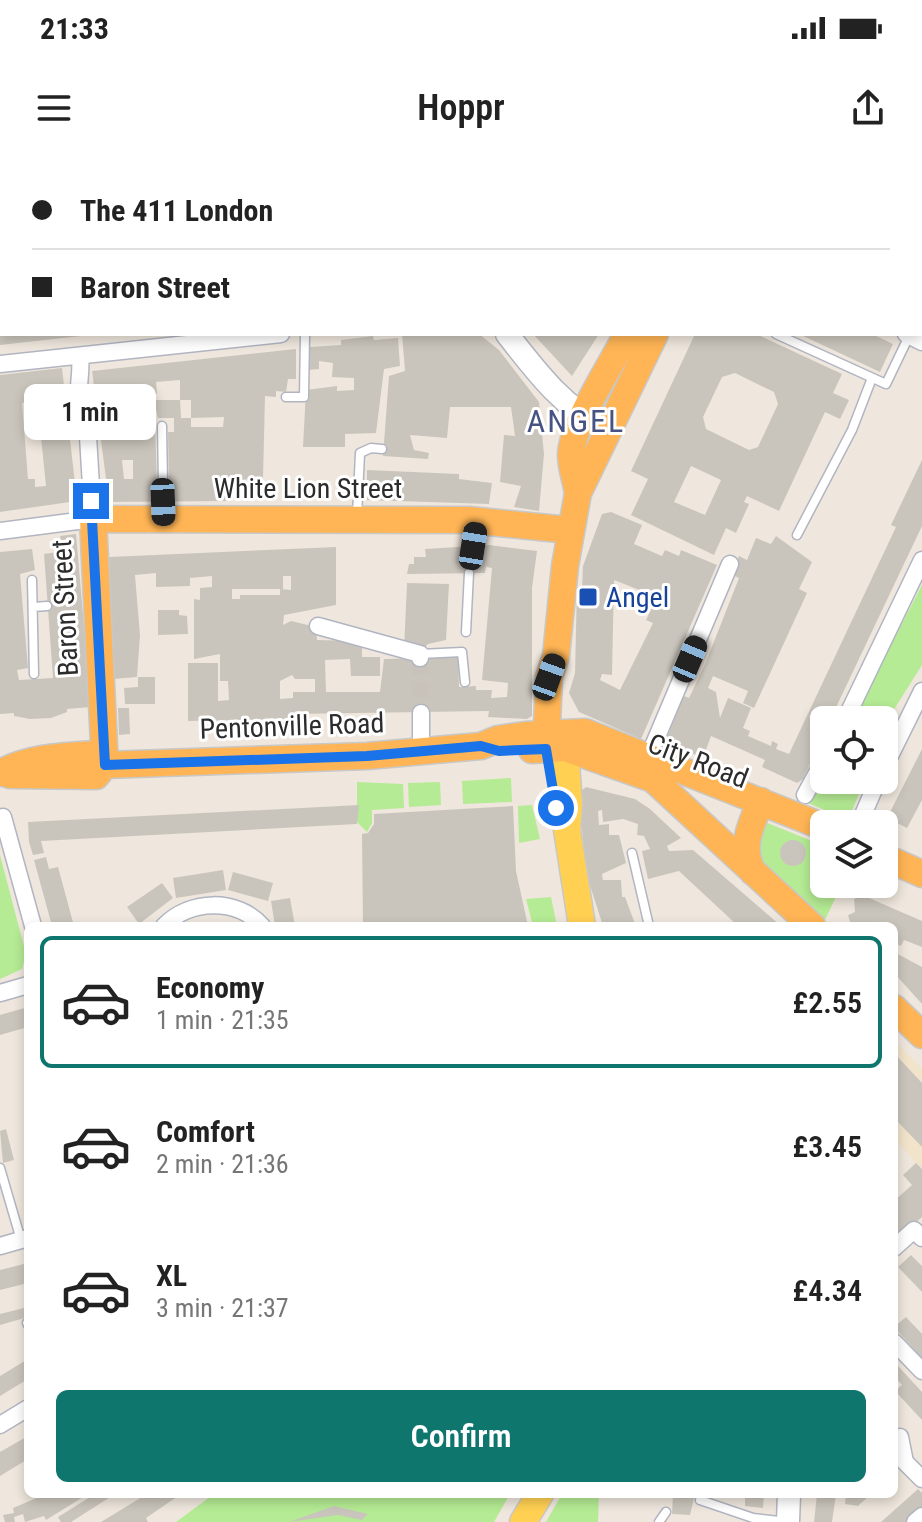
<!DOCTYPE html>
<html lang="en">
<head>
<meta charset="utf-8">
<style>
	:root { --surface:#fff; --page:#f2f2f2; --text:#222; --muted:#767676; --line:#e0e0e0; --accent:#0f766e }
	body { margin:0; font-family:"Roboto Condensed",sans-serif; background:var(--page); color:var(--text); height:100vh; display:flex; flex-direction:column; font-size:30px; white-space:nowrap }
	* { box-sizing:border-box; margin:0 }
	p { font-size:26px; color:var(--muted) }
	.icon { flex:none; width:44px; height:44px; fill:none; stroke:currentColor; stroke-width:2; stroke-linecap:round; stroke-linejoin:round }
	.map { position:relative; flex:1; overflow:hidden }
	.sheet { position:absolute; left:24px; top:762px; width:874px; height:576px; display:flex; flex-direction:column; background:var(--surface); border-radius:12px; box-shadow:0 4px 12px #0003 }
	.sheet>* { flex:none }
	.top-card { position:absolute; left:0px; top:0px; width:922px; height:176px; box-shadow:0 4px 12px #0003; display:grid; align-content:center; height:176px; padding:0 32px; background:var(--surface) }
	.controls { position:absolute; left:810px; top:546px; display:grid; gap:16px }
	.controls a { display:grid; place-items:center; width:88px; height:88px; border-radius:12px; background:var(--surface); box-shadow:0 4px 12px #0003; font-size:40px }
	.end { position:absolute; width:36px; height:36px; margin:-18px; border:10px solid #1a73e8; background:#fff; box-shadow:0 0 0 4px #fff }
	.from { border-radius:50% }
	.bubble { position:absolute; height:56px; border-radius:12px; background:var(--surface); box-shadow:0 4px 12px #0003; font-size:26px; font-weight:600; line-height:56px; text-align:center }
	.car { position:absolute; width:24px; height:48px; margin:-24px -12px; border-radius:10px; box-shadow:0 0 6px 2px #0007; background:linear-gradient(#222 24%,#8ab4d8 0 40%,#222 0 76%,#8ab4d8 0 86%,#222 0) }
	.top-card b { display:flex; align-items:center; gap:28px; height:76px; font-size:30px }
	.top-card b+b { border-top:2px solid var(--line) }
	.top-card i { width:20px; height:20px; background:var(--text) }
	ul { padding:14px 0 0; list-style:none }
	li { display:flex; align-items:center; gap:24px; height:132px; margin:0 16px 12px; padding:0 16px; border:4px solid transparent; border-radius:12px }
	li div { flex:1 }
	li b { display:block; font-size:30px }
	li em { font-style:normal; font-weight:600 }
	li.selected { border-color:var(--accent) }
	li>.icon { width:72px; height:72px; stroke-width:1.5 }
	.button { display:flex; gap:16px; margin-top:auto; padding:16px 32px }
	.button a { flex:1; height:92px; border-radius:12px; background:var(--accent); color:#fff; font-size:32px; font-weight:600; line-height:92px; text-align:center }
	.status { display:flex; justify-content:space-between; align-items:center; height:56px; padding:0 40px; background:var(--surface); direction:ltr }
	.status svg { height:22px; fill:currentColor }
	header { display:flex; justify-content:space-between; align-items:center; height:104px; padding:0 32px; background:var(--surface); font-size:36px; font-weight:600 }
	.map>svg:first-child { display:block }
	.education { fill:#f2e4cb }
	.green { fill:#b5eb94 }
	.building { fill:#cac5bc; fill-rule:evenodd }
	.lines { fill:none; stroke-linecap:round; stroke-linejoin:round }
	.minor-tunnel { stroke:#c8c2ba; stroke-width:16; stroke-dasharray:16 8; stroke-linecap:butt }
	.service-casing { stroke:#b1b5c1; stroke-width:11 }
	.minor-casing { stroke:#b1b5c1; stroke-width:19 }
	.secondary-casing { stroke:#b1b5c1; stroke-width:25 }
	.primary-casing { stroke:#c8c8c8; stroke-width:29 }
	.trunk-casing { stroke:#c8c8c8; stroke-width:29 }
	.service { stroke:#fff; stroke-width:8 }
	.minor { stroke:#fff; stroke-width:16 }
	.secondary { stroke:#fff; stroke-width:22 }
	.primary { stroke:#ffd052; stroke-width:26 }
	.trunk { stroke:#ffb555; stroke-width:26 }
	.route { stroke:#1a73e8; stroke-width:10 }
	.transit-dot { fill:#1a4fb4; stroke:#fff; stroke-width:3 }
	.labels { text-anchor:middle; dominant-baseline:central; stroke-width:6; stroke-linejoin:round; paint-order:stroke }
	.street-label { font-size:28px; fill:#2c2c2c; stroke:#fff }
	.transit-label { font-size:28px; fill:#164399; stroke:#fff; text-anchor:start }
	.quarter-label { font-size:32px; letter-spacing:2px; fill:#475483; stroke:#fff }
</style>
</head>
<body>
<div class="status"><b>21:33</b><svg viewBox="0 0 49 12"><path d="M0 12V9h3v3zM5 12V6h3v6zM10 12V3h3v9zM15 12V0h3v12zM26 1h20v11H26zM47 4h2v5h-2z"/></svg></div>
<header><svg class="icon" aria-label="menu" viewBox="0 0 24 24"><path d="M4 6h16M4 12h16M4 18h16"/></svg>Hoppr<svg class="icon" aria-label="share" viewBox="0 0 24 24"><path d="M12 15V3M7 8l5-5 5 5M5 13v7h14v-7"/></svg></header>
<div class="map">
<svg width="922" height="1362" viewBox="0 0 922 1362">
	<rect width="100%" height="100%" fill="#efe7dd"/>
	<path class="education" d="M894 880 922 909V1009L897 982 894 984Z"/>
	<path class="green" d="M922 425V505L893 551 884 573V560H852Z
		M824 612V620H865L848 660 808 643Z
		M511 618 512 642 463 644 462 621Z
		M357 622 403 624 404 648 372 650V663L367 672 357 662Z
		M440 622 441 645 409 647 408 623Z
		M532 645 540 679 519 683 518 646Z
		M760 660 824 686V724H842L825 760 761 700 755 684Z
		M0 695 26 794 22 809 0 819Z
		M551 737 557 766H533L526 739Z
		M214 1334H510L494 1362H176Z
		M562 1334H599L598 1362H546Z"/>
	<path class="building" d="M0 174H81V176L0 185Z
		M402 174H479L499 190 539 242 544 294 539 351 514 347 521 326 500 322 504 275 515 276 511 247H450L447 278 410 275 414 290 429 293 428 299 383 296 389 216 405 211Z
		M533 174H599L572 216Z
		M695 174H756L842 214 833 233 849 240 840 259 825 252 779 351 747 336 744 342 749 344 736 373 726 368 714 395 631 355 648 319 631 311ZM735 213 774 232 778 244 758 287 749 290 706 269 703 257 722 217ZM691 306 721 320 705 355 674 342Z
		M799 174H872L893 184 880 212Z
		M373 176 374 180 398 178 400 206 384 209 376 273 345 274V287H303L306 230 337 226V231L354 230V218L332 217 333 203 319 201V209L309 210 310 187 341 185V180Z
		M296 189V219H288L286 232 276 231V237L265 236 263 319 229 320 228 341 109 342 92 211ZM180 220V240H191V258L224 257 223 267H191V258H181L180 240H154L158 258H174V272H168L169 324H157L155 261 120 264 121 250 116 251 115 237 102 239 101 231 103 225 114 224 115 237H122L123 252 146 251 144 235 157 234 156 222ZM122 300H133V319H124Z
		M62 208 77 341 0 352V215ZM29 235H33L34 248H38L46 326 35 327V319H28L22 243 29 242Z
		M922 300V366L830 560H824V574L803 619 797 623 762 607 765 600 711 576 703 598 665 582 684 536 689 538 706 502 739 418 730 414 739 396 747 400 756 378 771 384 776 376 812 402 799 429 807 433 754 548 743 543 748 531 713 516 708 528 716 532 720 558 728 538 751 548 743 568 750 571 748 576 771 586 772 581 778 584 776 589 789 594 896 367 891 365Z
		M367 310 459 314V319L492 323 489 344 367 340Z
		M611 352 642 365 634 384 662 396 665 390 679 396 681 390 717 405 641 579 579 552 569 533 575 513 577 427H582L583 406 602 354ZM614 420 662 439 657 450 652 447 646 460 653 463 620 530 600 520 602 514 612 515Z
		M76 374 91 547 67 549V552L51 558 30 559 14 556V553L0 554V392L32 389 35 410 20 414 28 508 17 510 19 520 53 518 44 394 63 391 60 376Z
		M489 385 537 391 532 428V556L527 559 488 557 489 551 293 554V559L188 561V503H218V541L229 540 228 521H220V494L194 499V439L200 440V428L212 427V416L190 418V426L156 427V413L135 415 140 475 137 517 113 519 109 397 336 387V445L284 455 283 465 291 461 316 467 317 480 362 481V497H380V516H351L350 499 325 500 326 532H380L384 499 458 497 459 527 476 526V530H492L491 538 507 537 508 523 482 520 492 408 486 407 485 413 407 414 409 404H414V397H426L425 389ZM283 416H291V430L280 429V435H240V439H232V429H283ZM292 515 295 519H315V532H293V538L280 539V521Z
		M407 423 449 424 446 480 428 484 422 490 404 489Z
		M158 450H179V455L187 456 188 474 158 475Z
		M138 517H155V544H125L124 528 138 527Z
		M118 548H129L130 574 119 575Z
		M922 589V640L907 668 887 658Z
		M586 627 635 639 650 649 681 678 667 686 669 691 693 690 781 766H738L679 711 648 719 642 691 650 689 644 676 637 675 638 664 623 659 603 662 602 650 598 651 599 665 609 664V675H619L626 703 602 714 603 720H621L622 737H625L634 761 633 766H603L587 716 578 633Z
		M359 645 357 664 41 681 44 693 33 695 29 682 28 662Z
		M513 646 516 711 528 766H363L362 674 368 673 374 664V654Z
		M780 693a13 13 0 1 1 26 0a13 13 0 1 1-26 0Z
		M46 697 49 709 58 707 74 766H52L34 700Z
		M223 710 226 730 176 738 173 718Z
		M233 712 273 723 268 741 228 730Z
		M162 723 173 738 139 764 127 747Z
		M862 735 922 761V787L904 780 901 786 894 783V766H860L850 762 848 755 855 752 854 739Z
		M290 738 295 766H275L271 741Z
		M894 792 922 807V844L894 813Z
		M28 847V867L0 875V855Z
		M894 893 922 923V987L894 958Z
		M6 969 14 1000 3 1003 0 971Z
		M916 1003 922 1009V1057L894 1083 897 1058 894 1041 912 1025 903 1015Z
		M911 1095 922 1106V1132L898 1107Z
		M28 1103V1123L0 1130V1110Z
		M28 1147V1157L0 1165V1154Z
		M906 1157 922 1174V1198L894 1167Z
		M28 1199V1219L0 1236V1216Z
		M898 1206 922 1232V1260L895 1231 902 1225 894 1216Z
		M28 1276V1299L0 1316V1292Z
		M918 1329 922 1333V1348L906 1362H881Z
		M46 1334H88L46 1360 44 1356 25 1362 23 1354 14 1357 15 1362H5L3 1355 14 1353 13 1348Z
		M95 1334H115L71 1362H61L58 1357Z
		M147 1334H181L146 1358 148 1362H101Z
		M673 1334H695L690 1355 672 1354Z
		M745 1334H764L763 1348 745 1346Z
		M817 1334H836L832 1362H814Z
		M846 1334H871L858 1346 845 1344Z
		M334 1346 368 1354 362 1360 338 1355 289 1362Z"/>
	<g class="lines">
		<path class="minor-tunnel" d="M420 498 421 553"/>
		<defs>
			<path id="service" d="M0 2 2 21
				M218 2 219 0
				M0 94 2 96
				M0 123 2 120
				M776 174 886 224 909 176
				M286 237H304L305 174
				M162 266 163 324
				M357 356 360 293 371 288 382 289
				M797 375 852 270 872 218
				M473 386 476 365
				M32 420 34 514
				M33 447 47 446
				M466 472 469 413
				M420 494 462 492 465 522
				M632 693 649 766
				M0 1008 21 1080
				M27 1163 28 1165
				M700 1340 753 1358 788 1362
				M659 1362 666 1352"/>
			<path id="minor" d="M804 2 805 0
				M906 174 922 182
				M0 204 281 174
				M0 371 93 359 87 260 85 248 79 244C77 226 82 214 80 196
				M318 466 420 494V498
				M421 553V592
				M845 560 922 400
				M645 605 730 404
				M884 608 922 531
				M805 635 824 600
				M3 657 33 766
				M859 664 878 620
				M164 766C190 739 237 738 262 766
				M0 833 28 825
				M0 1086 28 1078
				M894 1088 914 1070 922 1078
				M894 1182 922 1211
				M0 1265 28 1248
				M900 1277 905 1302 922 1319
				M915 1362 922 1356"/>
			<path id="secondary" d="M436 0 437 2
				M507 174C535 210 564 249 607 269
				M788 1362 789 1334"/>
			<path id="primary" d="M565 588 569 645 567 670 582 766
				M523 1362 540 1334"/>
			<path id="trunk" d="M719 2 720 0
				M738 2 739 0
				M578 333C576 321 571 307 571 295 571 266 613 202 627 174
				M546 589 549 517 556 496 565 406 578 333 655 174
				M532 590 565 588 653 619 812 766
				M105 605 367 596 481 586 498 579 525 575 585 572 824 667
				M105 605 93 359 469 360 569 370
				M0 613C29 597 63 596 95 594L105 605
				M10 615 96 616 105 605
				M884 697 922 714
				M753 712C739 688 751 664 761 641
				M894 848 922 875"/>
		</defs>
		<use href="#service" class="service-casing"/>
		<use href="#minor" class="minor-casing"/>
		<use href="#secondary" class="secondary-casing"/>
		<use href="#primary" class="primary-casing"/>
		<use href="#trunk" class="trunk-casing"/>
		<use href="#service" class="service"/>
		<use href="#minor" class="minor"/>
		<use href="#secondary" class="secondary"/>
		<use href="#primary" class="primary"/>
		<use href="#trunk" class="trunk"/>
	</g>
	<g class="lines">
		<path class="route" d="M91 341 105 605 367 596 481 586 499 591 546 589 556 648"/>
	</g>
	<rect class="transit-dot" x="578" y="427" width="20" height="20" rx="4"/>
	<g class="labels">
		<g class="street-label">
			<text x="308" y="328">White Lion Street</text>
			<text transform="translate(65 448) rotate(-93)">Baron Street</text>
			<text transform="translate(292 566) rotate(-2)">Pentonville Road</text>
			<text transform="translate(698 601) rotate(21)">City Road</text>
		</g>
		<g class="transit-label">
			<text x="606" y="437">Angel</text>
		</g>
		<g class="quarter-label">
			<text x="576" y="261">ANGEL</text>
		</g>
	</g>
</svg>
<div class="controls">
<a><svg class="icon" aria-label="locate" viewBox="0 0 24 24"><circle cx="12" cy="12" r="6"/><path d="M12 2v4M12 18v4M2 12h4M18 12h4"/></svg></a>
<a><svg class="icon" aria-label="layers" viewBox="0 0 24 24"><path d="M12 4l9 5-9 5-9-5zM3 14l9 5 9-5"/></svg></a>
</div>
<i class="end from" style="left:556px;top:648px"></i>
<i class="end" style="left:91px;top:341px"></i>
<div class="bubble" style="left:24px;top:224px;width:132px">1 min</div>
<i class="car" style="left:163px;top:342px;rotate:178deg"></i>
<i class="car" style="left:473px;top:386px;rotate:9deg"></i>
<i class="car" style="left:690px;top:499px;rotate:23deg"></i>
<i class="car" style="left:549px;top:517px;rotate:20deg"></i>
<div class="top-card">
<b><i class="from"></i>The 411 London</b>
<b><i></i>Baron Street</b>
</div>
<section class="sheet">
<ul>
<li class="selected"><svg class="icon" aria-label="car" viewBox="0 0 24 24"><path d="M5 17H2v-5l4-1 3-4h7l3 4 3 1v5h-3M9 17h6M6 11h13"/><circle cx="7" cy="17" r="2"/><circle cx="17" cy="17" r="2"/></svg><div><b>Economy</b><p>1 min · 21:35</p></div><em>£2.55</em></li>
<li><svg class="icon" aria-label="car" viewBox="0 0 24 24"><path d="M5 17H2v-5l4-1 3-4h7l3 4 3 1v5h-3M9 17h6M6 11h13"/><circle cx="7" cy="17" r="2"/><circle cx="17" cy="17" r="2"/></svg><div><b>Comfort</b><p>2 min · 21:36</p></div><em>£3.45</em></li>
<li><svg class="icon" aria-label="car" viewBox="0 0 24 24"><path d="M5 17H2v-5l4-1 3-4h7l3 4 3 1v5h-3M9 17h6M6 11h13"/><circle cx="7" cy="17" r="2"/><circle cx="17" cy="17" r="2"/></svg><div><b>XL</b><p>3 min · 21:37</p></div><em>£4.34</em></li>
</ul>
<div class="button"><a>Confirm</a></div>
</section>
</div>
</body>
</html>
